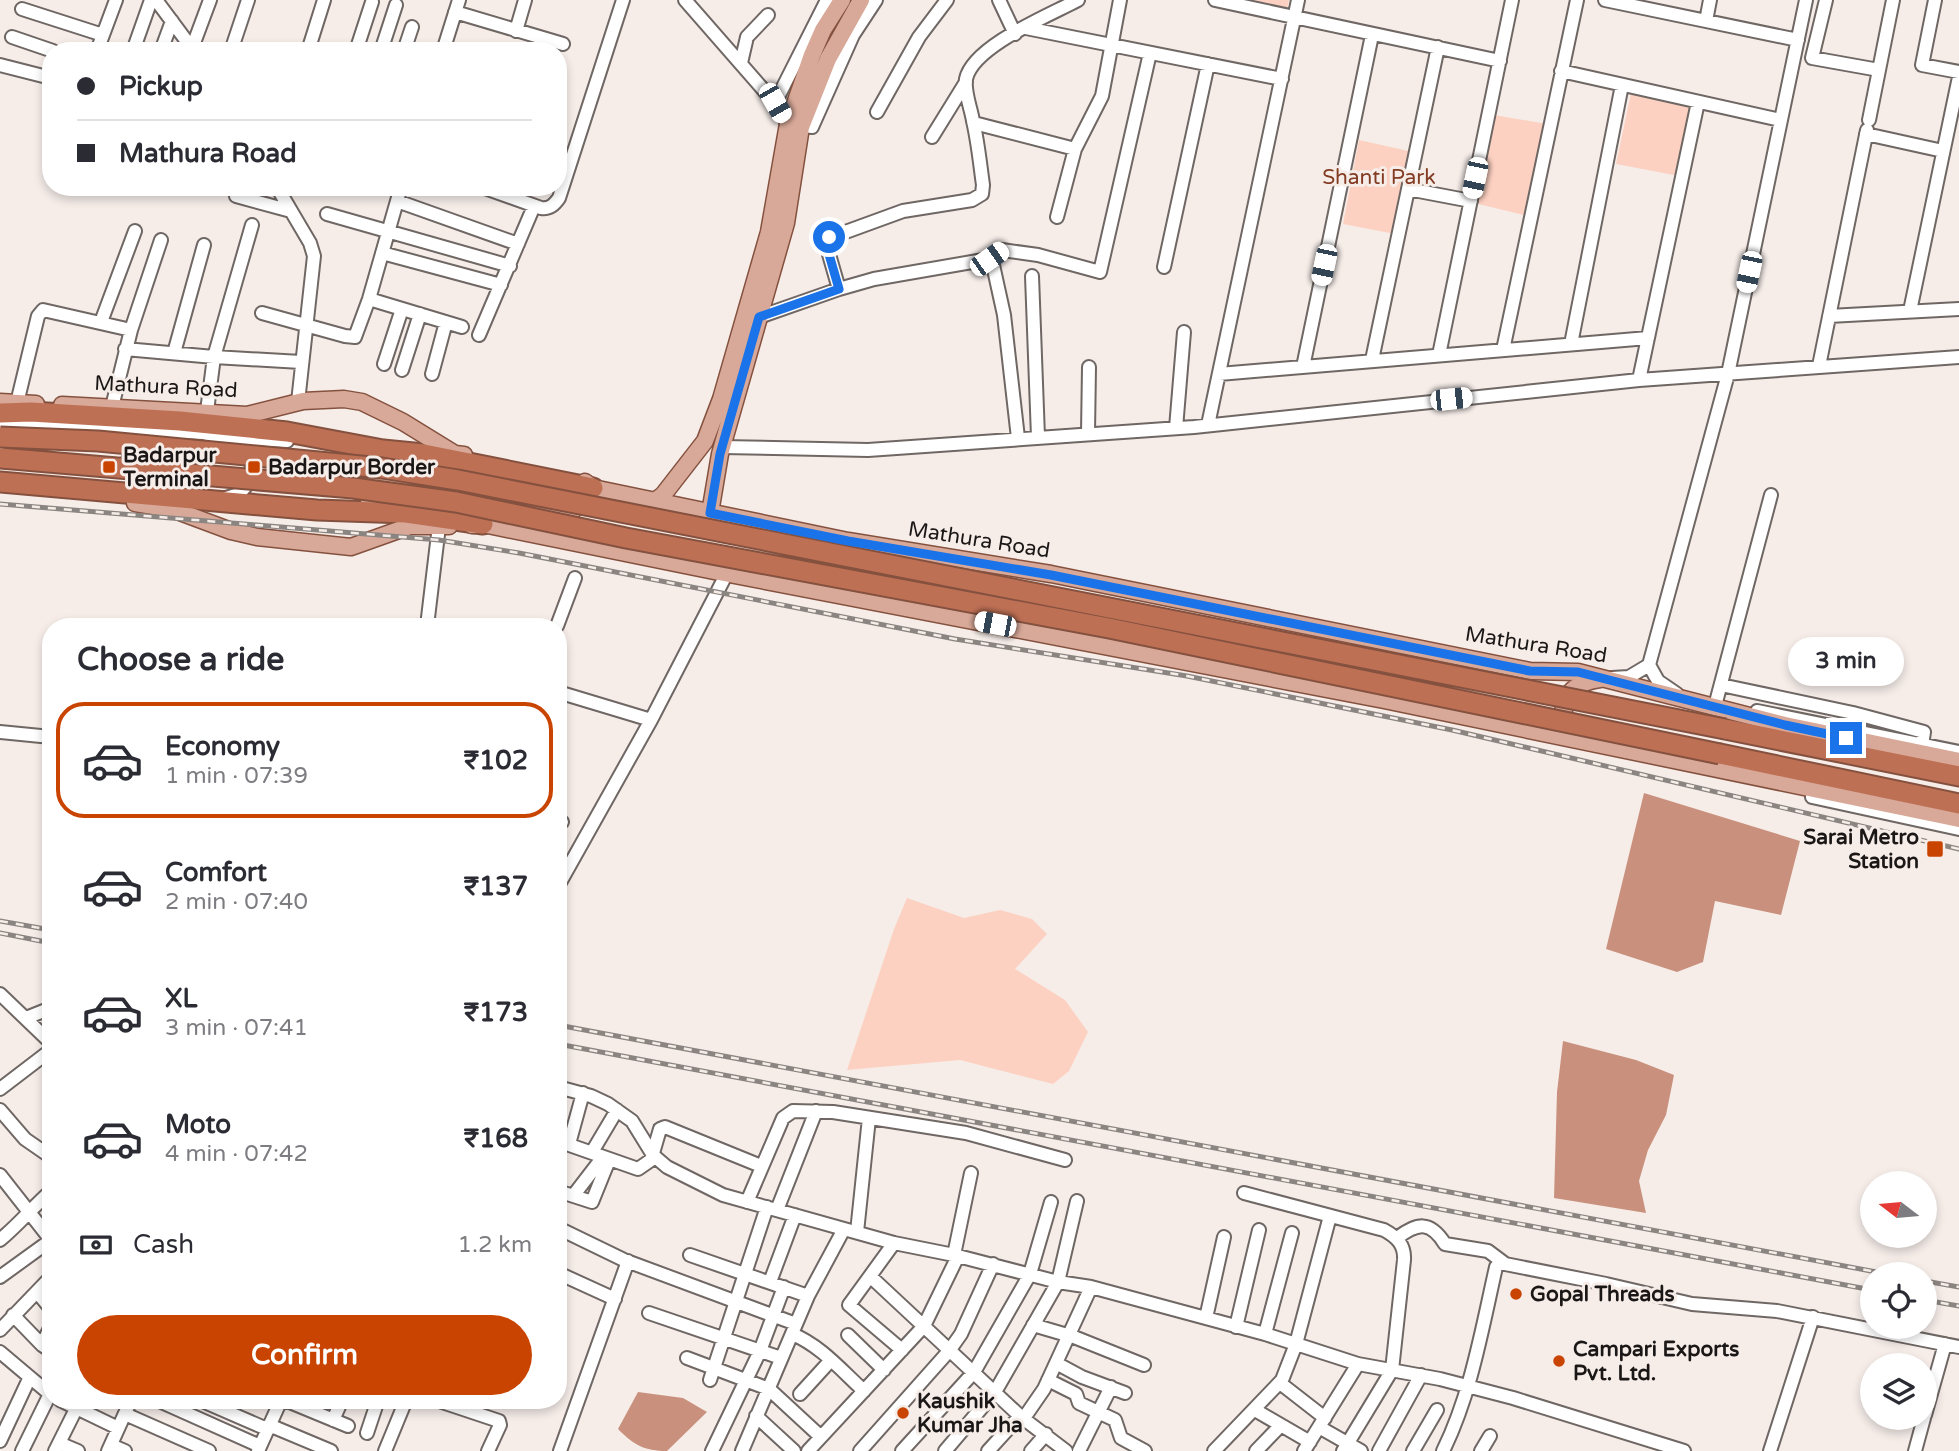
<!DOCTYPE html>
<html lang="en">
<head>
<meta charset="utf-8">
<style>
	:root { --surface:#fff; --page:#f7f7f7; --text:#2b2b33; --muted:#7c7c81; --line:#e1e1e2; --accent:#c94400 }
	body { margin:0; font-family:"Varela Round",sans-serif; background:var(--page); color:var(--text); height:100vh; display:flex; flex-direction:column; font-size:26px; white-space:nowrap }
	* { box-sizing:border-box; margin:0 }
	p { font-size:23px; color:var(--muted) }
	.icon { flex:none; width:38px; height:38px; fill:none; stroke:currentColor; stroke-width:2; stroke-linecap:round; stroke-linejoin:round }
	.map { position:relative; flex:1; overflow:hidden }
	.drawer { position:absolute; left:42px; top:618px; width:525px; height:791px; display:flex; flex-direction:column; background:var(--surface); border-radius:28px; box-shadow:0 4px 10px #0003 }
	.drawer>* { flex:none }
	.guide { position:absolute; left:42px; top:42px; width:525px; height:154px; border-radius:28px; box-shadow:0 4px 10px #0003; display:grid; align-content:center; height:154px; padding:0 35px; background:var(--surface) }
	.needle { width:46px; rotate:286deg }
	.fabs { position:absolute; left:1860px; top:1171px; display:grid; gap:14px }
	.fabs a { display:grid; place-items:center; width:77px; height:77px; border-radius:50%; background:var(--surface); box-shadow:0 4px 10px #0003; font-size:35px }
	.end { position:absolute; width:32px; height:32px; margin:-16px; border:9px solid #1a73e8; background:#fff; box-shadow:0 0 0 4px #fff }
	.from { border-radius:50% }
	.bubble { position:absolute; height:49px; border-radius:24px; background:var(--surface); box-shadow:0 4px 10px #0003; font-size:23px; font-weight:800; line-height:49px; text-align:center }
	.car { position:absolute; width:21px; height:42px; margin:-21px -10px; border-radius:9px; box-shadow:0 0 5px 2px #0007; background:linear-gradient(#fff 24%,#345 0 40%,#fff 0 76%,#345 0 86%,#fff 0) }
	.guide b { display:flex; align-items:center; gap:24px; height:66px; font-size:26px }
	.guide b+b { border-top:2px solid var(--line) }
	.guide i { width:18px; height:18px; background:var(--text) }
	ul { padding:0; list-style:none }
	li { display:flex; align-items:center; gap:21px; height:116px; margin:0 14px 10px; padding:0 21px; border:4px solid transparent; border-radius:28px }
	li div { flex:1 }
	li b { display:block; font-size:26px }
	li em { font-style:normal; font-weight:800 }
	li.selected { border-color:var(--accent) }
	li>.icon { width:63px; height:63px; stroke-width:1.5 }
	h2 { padding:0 35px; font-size:32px; line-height:84px }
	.pay { display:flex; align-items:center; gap:18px; height:77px; padding:0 35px; font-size:26px }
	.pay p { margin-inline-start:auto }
	.action { display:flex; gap:14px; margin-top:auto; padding:14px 35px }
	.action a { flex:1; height:80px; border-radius:42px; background:var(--accent); color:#fff; font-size:28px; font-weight:800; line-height:80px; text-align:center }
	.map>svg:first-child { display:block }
	.green { fill:#fdd1c2 }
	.water { fill:#c9917d }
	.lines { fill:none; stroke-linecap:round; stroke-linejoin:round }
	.minor-casing { stroke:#6f6764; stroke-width:16 }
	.major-casing { stroke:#85513f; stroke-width:19 }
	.highway-casing { stroke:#85513f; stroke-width:23 }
	.minor { stroke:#fff; stroke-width:12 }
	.major { stroke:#d8a999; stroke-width:16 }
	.highway { stroke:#be7055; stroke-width:19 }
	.rail-casing { stroke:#8b8582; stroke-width:5 }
	.rail { stroke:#f6ede9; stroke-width:2.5; stroke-dasharray:8; stroke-linecap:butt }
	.highway-bridge-casing { stroke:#85513f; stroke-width:23; stroke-linecap:butt }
	.highway-bridge { stroke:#be7055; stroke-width:19 }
	.route { stroke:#1a73e8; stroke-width:9 }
	.poi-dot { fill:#c94400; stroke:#f6ede9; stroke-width:2.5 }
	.labels { text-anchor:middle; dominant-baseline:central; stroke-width:6; stroke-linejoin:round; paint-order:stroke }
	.park-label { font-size:21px; fill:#833c23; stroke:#f6ede9 }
	.street-label { font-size:21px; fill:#1a1716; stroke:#f6ede9 }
	.poi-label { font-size:21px; font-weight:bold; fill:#1a1716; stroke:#f6ede9; text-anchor:start }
</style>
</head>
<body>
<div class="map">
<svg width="1959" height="1451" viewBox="0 0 1959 1451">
	<rect width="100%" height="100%" fill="#f6ede9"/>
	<path class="green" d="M1236 0H1289L1287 9Z
		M1631 93 1694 106 1679 176 1616 164Z
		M1494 115 1547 124 1528 216 1474 203Z
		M1359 140 1413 152 1395 234 1343 224Z
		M907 898 964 918 1000 910 1032 919 1047 934 1015 969 1065 1000 1088 1032 1069 1071 1053 1084 960 1060 847 1070 894 929Z"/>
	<path class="water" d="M1644 793 1800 841 1781 915 1715 901 1703 962 1677 972 1606 949Z
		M1563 1041 1636 1060 1674 1075 1666 1115 1648 1150 1639 1181 1646 1213 1554 1198 1557 1092Z
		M638 1392 683 1398 707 1412 667 1451C644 1451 634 1445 618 1429Z"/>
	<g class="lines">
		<defs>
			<path id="minor" d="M156 0 194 51
				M685 0 775 103
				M827 0 775 103 788 124 812 127 853 35 876 0
				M999 0 1015 34
				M1215 0 1500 61
				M1605 0 1798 40
				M1826 0 1812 58 1879 70
				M1935 0 1922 65 1959 72
				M22 9 103 35
				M455 12 563 44
				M1706 21 1710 0
				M1026 28 1282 79
				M516 31 525 0
				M12 37 53 51
				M97 51 116 0
				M133 51 151 0
				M161 51 172 21
				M191 51 210 0
				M231 51 248 0
				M308 51 324 0
				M356 51 372 2
				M381 51 396 5
				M404 51 412 27
				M443 51 459 0
				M741 63 747 37 768 15
				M0 65 51 78
				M1561 71 1780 120
				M877 112 919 37 947 0
				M1869 120 1893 0
				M974 123 1075 149
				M1866 134 1943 151
				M932 137 966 82
				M277 187 310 243 314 256 298 402
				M482 187 541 208C550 209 554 205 559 198L623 0
				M1408 189 1471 201
				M236 196 291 211
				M397 201 518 244
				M327 214 510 266
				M1057 217 1075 149 1102 96 1120 0
				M382 253 501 285
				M989 259 1002 250 1038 255 1100 272 1150 53
				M1164 267 1208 64
				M1032 276 1038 437
				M839 289 826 244 829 238 903 211 972 200 982 194 983 185C980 164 978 142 973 121 971 108 964 92 966 79 973 46 1050 15 1078 0
				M369 299 462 327
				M1910 311 1959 77
				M262 313 345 336 355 337 369 299 401 187
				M1829 316 1959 309
				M759 317 839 289 874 279 989 259 993 265 1004 315 1018 438
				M101 322 135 231
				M479 335 534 206
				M1571 344 1622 85
				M125 349 214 357 301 362
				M1503 350 1577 0
				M174 353 204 245
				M1439 355 1512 0
				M1372 360 1438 47
				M384 364 402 309
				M1819 366 1867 130
				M1303 367 1372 35
				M402 370 420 314
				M432 374 446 322
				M1219 374 1648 338
				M1639 380 1698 102
				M17 403 38 316 43 310 131 330
				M112 407 131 330 161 240
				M207 411 214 357 252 225
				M0 424 203 433 239 443 248 451 252 467 247 485 239 494 226 498
				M1208 425 1298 0
				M1176 428 1184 332
				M1088 433 1089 367
				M232 438 287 441
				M722 447 868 450 1194 427 1639 380 1959 357
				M128 459 186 464 200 474
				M427 626 439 526
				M557 626 575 578
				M1649 665 1658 681 1677 694
				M1612 678 1629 677 1649 665 1728 374 1806 0
				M1721 685 1853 713 1924 732 1922 745
				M558 692 651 720
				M1715 706 1771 495
				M1757 711 1959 752
				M0 732 51 737
				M1812 797 1959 829
				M558 819 562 822
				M558 886 651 720 727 573
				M0 994 51 1043
				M26 1018 51 1008
				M558 1087 591 1096 608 1104 632 1121 653 1155 667 1167 723 1195 894 1243 954 1255 1058 1282 1091 1287 1265 1334 1358 1364
				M0 1089 51 1050
				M0 1110 25 1139 51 1157
				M558 1141 638 1169 651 1160 660 1129 665 1127 761 1166
				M569 1144 583 1093
				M592 1152 617 1110
				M0 1175 51 1240
				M558 1191 592 1202 609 1160
				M1244 1193 1384 1230C1397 1237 1405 1245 1404 1260L1392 1370 1343 1451
				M573 1196 603 1157
				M747 1202 783 1118 793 1111 833 1112 966 1133 1065 1160
				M777 1210 816 1111
				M558 1228 624 1260 796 1324
				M857 1232 869 1118
				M1397 1238C1417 1223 1430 1220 1445 1244L1488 1251 1504 1263
				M0 1240C19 1224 33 1207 51 1191
				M894 1243 849 1305 902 1350
				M690 1255 808 1296
				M954 1255 971 1173
				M558 1273 615 1299
				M0 1277 51 1240
				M871 1277 1020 1416 1066 1451
				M770 1282 795 1215
				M37 1292 51 1309
				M649 1313 781 1358
				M13 1315 42 1345 51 1351
				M1206 1318 1224 1237
				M1033 1325 1074 1337 1144 1365
				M1236 1327 1259 1230
				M0 1330 51 1277
				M792 1334C820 1345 842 1371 864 1391
				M1265 1334 1292 1233
				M848 1335 884 1370
				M42 1345 51 1326
				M0 1352 51 1395
				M687 1358 769 1389 821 1437
				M1056 1363 1082 1377 1125 1393
				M710 1380 767 1207
				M1048 1380 1076 1394 1079 1403 1115 1420 1121 1438 1145 1451
				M1280 1383 1325 1418
				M800 1394 831 1360
				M60 1400 118 1428
				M157 1400 260 1446
				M200 1400 267 1429
				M285 1400 348 1426
				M436 1400 499 1421 500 1425 488 1451
				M1255 1410 1310 1442
				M473 1412 479 1400
				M125 1414 209 1451
				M1925 1415 1945 1344
				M756 1416 794 1451
				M1024 1418 1044 1389 1091 1287
				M333 1420 342 1400
				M269 1425 331 1451
				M1319 1427 1361 1451
				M367 1433 378 1400
				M0 1441 29 1379
				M59 1443 78 1451
				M111 1445 125 1451
				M22 1451 50 1394
				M55 1451 76 1409
				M108 1451 131 1400
				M258 1451 281 1400
				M385 1451 406 1400
				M560 1451 628 1261
				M712 1451 760 1351 784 1287
				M742 1451 808 1296 844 1229
				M808 1451 924 1326 958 1256
				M860 1451 949 1351 961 1334 993 1264
				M902 1451 974 1372 1030 1274 1051 1202
				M945 1451 995 1392 1058 1282 1077 1201
				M988 1451 1020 1416
				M1031 1451 1046 1434
				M1079 1451 1111 1387
				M1214 1451 1282 1380 1296 1344 1330 1216
				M1256 1451 1281 1425
				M1304 1451 1358 1364 1440 1379 1513 1398 1684 1451
				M1379 1451 1421 1375
				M1413 1451 1437 1410
				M1443 1451C1471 1394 1482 1329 1496 1267L1500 1263 1606 1284 1692 1304 1777 1311 1959 1347
				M1481 1451 1490 1436
				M1770 1451 1813 1317
				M1915 1451 1924 1418"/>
			<path id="major" d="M0 402 36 404
				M62 405 247 415 303 401 344 399 362 402 403 422 455 454 464 455
				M585 482 593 488 848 541 1051 574 1530 671 1578 672 1785 725 1959 761
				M655 501 663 495 705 441 721 399 769 232 788 124 812 55 823 30 842 0
				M502 502 572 512
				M135 503 172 509 231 531 257 537 351 547 410 526H449
				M375 512C366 499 366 489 373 476L385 474 463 495
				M710 513 720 454 786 223 801 127 828 59 861 0
				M472 525 483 524 719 572 1384 700 1959 819
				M1571 731C1553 702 1571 683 1600 679"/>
			<path id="highway" d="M0 413 31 412 180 421 287 432 383 450 424 454 593 488
				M0 482 317 510 406 513 483 524
				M1725 729 1959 776
				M1720 754 1959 804"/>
		</defs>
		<use href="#minor" class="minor-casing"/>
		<use href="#major" class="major-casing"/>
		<use href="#highway" class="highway-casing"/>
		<use href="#minor" class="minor"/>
		<use href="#major" class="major"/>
		<use href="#highway" class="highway"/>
		<defs>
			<path id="rail" d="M0 504 439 540 519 553 955 639 1187 676 1452 730 1959 849
				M0 921 51 930
				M0 933 51 943
				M558 1025 1887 1274
				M558 1044 1872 1290
				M1925 1281 1959 1287
				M1925 1300 1959 1306"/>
		</defs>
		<use href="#rail" class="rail-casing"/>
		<use href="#rail" class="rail"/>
		<defs>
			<path id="highway-bridge" d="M0 437 98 441 382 468 458 480 1725 729
				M0 458 353 488 456 502 626 538 1109 628 1720 754"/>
		</defs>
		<use href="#highway-bridge" class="highway-bridge-casing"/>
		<use href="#highway-bridge" class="highway-bridge"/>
	</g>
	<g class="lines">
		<path class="route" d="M829 237 826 244 839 289 759 317 720 454 710 513 848 541 1051 575 1530 671 1578 672 1785 725 1846 738"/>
	</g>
	<g class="poi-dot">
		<rect x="102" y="460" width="14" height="14" rx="3.5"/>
		<rect x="247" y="460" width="14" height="14" rx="3.5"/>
		<rect x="1926" y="840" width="18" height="18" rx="3.5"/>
		<circle cx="1516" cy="1294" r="7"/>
		<circle cx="1559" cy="1361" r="7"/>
		<circle cx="903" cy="1413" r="7"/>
	</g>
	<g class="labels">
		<g class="park-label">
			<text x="1379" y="177">Shanti Park</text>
		</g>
		<g class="street-label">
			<text transform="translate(166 387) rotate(3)">Mathura Road</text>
			<text transform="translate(979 540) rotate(9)">Mathura Road</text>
			<text transform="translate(1536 645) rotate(9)">Mathura Road</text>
		</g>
		<g class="poi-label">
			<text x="123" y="455">Badarpur<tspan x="123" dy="24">Terminal</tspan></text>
			<text x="268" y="467">Badarpur Border</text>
			<text x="1919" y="837" text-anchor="end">Sarai Metro<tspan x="1919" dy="24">Station</tspan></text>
			<text x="1530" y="1294">Gopal Threads</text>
			<text x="1573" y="1349">Campari Exports<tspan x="1573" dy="24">Pvt. Ltd.</tspan></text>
			<text x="917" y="1401">Kaushik<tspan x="917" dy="24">Kumar Jha</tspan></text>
		</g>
	</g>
</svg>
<div class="fabs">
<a><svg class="needle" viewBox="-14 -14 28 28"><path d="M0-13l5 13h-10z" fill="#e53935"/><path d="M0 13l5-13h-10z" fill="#7c7c81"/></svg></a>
<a><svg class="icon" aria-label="locate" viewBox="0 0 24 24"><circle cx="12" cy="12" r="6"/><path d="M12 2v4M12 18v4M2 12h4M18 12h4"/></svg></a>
<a><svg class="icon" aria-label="layers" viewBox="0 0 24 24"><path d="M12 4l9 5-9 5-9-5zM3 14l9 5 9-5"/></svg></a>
</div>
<i class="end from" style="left:829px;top:237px"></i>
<i class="end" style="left:1846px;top:738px"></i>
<div class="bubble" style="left:1788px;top:637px;width:116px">3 min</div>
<i class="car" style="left:775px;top:103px;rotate:150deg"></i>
<i class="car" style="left:1475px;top:178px;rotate:192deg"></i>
<i class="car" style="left:989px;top:259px;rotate:55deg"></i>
<i class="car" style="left:1324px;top:265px;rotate:192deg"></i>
<i class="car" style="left:1749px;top:272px;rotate:192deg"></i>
<i class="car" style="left:1451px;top:399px;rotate:84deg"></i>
<i class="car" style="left:995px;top:624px;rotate:281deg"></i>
<div class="guide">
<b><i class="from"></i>Pickup</b>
<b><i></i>Mathura Road</b>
</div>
<section class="drawer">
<h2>Choose a ride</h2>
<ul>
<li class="selected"><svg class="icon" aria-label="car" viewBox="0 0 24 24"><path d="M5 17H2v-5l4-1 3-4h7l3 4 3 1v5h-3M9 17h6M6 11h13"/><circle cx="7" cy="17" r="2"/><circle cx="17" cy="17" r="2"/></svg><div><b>Economy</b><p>1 min · 07:39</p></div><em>₹102</em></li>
<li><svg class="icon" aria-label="car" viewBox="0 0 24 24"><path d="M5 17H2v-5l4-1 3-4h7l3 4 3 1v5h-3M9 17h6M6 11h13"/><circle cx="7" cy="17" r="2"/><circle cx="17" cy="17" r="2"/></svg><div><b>Comfort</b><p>2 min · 07:40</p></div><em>₹137</em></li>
<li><svg class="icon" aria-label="car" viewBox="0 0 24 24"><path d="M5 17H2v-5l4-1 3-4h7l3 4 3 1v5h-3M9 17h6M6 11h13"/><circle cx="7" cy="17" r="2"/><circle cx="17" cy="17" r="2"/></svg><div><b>XL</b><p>3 min · 07:41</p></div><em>₹173</em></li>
<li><svg class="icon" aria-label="car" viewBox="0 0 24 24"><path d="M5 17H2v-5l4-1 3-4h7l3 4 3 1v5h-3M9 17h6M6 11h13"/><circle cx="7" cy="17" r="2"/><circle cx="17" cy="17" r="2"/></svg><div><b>Moto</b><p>4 min · 07:42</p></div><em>₹168</em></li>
</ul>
<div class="pay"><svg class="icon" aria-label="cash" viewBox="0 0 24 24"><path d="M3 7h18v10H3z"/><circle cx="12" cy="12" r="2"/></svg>Cash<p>1.2 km</p></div>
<div class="action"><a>Confirm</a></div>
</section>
</div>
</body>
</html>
